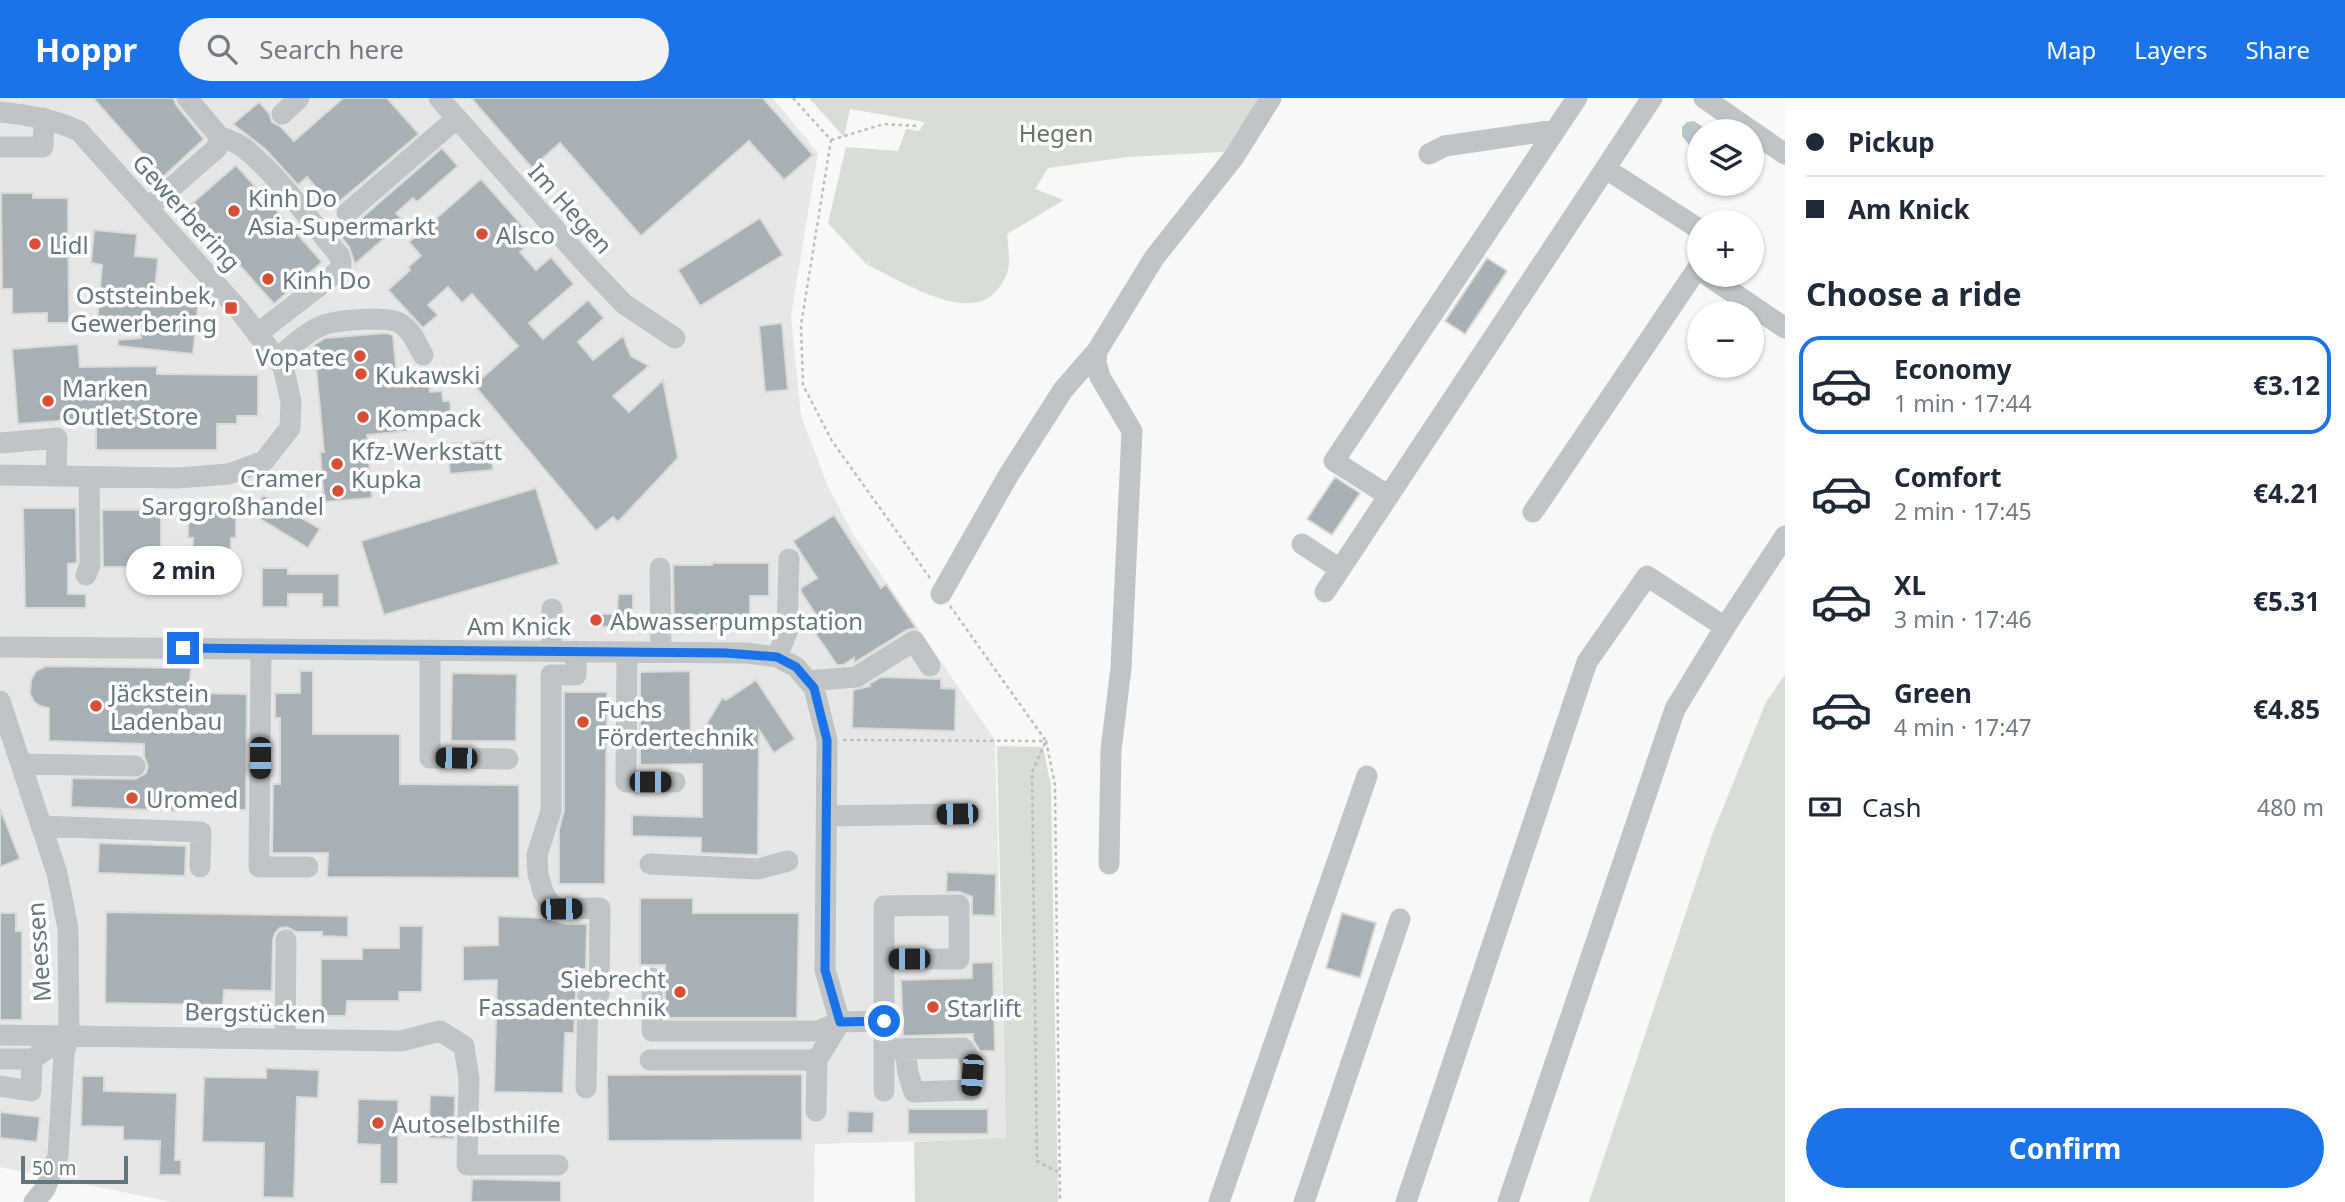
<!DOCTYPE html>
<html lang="en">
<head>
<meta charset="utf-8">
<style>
	:root { --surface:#fff; --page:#f2f2f3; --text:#1f2937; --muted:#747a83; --line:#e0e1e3; --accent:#1a73e8 }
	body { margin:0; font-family:"Noto Sans",sans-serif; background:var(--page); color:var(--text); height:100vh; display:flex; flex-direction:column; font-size:26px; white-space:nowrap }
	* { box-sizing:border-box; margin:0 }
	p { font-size:23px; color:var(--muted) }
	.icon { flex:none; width:38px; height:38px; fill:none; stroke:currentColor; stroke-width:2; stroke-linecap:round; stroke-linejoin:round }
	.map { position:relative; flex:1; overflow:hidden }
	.panel { display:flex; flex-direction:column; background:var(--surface); width:560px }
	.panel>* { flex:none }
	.banner { display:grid; align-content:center; height:154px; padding:0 21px; background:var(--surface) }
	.buttons { position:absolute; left:1687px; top:21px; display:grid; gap:14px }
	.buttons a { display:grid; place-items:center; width:77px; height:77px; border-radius:50%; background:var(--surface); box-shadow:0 2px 5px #0004; font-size:35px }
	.scale { position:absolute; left:21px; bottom:18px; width:107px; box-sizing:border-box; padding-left:7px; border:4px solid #65767f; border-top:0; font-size:19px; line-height:24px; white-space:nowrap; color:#65767f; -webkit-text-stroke:5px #fff; paint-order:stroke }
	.end { position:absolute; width:32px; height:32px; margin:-16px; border:9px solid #1a73e8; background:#fff; box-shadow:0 0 0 4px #fff }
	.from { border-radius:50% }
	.bubble { position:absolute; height:49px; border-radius:24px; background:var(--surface); box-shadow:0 2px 5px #0004; font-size:23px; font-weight:700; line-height:49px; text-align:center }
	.car { position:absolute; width:21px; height:42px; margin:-21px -10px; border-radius:9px; box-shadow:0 0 5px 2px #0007; background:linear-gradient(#222 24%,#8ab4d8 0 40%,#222 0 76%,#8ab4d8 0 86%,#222 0) }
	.banner b { display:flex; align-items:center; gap:24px; height:66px; font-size:26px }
	.banner b+b { border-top:2px solid var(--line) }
	.banner i { width:18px; height:18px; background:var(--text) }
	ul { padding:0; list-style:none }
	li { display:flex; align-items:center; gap:21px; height:98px; margin:0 14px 10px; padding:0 7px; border:4px solid transparent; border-radius:21px }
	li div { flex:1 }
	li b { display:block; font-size:26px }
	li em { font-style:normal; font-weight:700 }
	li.active { border-color:var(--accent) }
	li>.icon { width:63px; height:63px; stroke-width:1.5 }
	h2 { padding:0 21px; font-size:32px; line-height:84px }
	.pay { display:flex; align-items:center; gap:18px; height:77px; padding:0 21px; font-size:26px }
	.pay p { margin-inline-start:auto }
	.button { display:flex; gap:14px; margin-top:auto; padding:14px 21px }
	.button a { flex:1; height:80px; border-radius:42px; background:var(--accent); color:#fff; font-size:28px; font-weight:700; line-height:80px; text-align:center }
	header { display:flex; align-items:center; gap:42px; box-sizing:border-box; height:98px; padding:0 35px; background:var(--accent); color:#fff }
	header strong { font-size:33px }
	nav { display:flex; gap:38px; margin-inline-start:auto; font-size:24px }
	.search { width:490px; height:63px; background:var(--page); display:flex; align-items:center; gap:18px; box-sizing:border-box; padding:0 24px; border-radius:38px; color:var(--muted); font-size:26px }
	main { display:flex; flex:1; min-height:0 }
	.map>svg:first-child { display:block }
	.built { fill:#e6e8e7 }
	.green { fill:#d8ddd5 }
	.water { fill:#b9c5c9 }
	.building { fill:#a7b0b5; stroke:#dadad8; stroke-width:2 }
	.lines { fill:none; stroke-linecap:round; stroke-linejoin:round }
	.path { stroke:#babdbf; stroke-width:2.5; stroke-dasharray:3.5 3.5; stroke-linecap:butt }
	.minor { stroke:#bfc4c7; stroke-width:21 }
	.route { stroke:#1a73e8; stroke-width:9 }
	.poi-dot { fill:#d94e35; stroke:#fff; stroke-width:2.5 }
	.labels { text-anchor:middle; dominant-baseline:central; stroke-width:7; stroke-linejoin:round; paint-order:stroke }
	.park-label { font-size:24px; fill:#687764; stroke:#fff }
	.poi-label { font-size:24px; fill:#65767f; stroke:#fff; text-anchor:start }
	.street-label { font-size:24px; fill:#65767f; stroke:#fff }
</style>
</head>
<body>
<header>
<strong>Hoppr</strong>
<div class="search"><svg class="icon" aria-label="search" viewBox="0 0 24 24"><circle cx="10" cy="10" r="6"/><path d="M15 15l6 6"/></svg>Search here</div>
<nav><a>Map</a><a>Layers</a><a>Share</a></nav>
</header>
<main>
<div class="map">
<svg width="1785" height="1104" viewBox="0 0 1785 1104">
	<rect width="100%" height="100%" fill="#f8f8f6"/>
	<path class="built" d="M0 0H773L818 55 791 218 801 318 827 386 853 436 995 642 1006 1041 815 1046 814 1104H172L0 1069Z"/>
	<path class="green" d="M809 0H1272L1238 53 1128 59 1048 70 1035 91 1064 102 1007 136C1008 145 1009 155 1009 163 1009 173 1005 181 1000 188 974 231 900 182 868 167L870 158 867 167 828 125 846 49 898 53 906 31 919 33 925 24 850 11 844 39Z
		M1785 577V1104H1589L1712 737 1766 604Z
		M997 648 1043 649 1051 688 1058 1104H915L914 1044 1006 1040Z"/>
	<path class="water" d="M1694 23 1709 33H1699V76L1694 71V53L1682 38V29L1687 24Z"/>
	<path class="building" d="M93 0H173L177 8 204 41 163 79Z
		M343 0H387L419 36 338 105 335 111 307 79 298 87 265 51 233 26 259 4 269 15 272 24 281 29 294 43Z
		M471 0H763L813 57 784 82 749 43 641 138 560 45 532 70Z
		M442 50 458 68 417 104 413 100 396 115 404 123 355 166 349 149 334 130 339 125 349 128 356 125Z
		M236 67 322 164 274 206 188 109Z
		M481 81 534 141 520 154 536 172 551 159 574 186 529 225 543 241 588 202 604 220 578 244 593 262 623 238 631 258 649 268 613 298 629 314 663 282 678 360 618 424 613 419 596 433 474 287 518 248 472 196 462 205 448 189 428 207 438 217 423 230 388 192 410 172 408 169 421 158 409 144Z
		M1 95H33V100H68L69 225H47V215L12 216V191H2Z
		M760 120 783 157 700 208 678 172Z
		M94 132 137 136 135 158 158 160 154 203 198 208 193 256 118 248V242L141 240 140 224 97 225 102 167 91 165Z
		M1487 160 1507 173 1465 236 1445 223Z
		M782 225 788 292 765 294 759 228Z
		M386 235 393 237 397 280 429 277 430 294 442 293 443 303H450L452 329 367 337 372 400 324 404 320 354H324L314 247 325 240Z
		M78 246 80 269 157 268V276L258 277V318H237V326H217V352H96V320L18 326 12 251Z
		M490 342 493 372 450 376 447 346Z
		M1335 379 1360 395 1332 437 1307 421Z
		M536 390 559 466 384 517 361 443Z
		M263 397 320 431 308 450 252 416Z
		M23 410H76L77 465 68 466V496H86V510H25Z
		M102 412H161V469H103Z
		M188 412H236V440H231L230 490H210V461H192L193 440H188Z
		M834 417 881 490 886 486 916 530 907 532 854 565V560L843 567H837L815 535 824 529 801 494V490L817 480 793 443Z
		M712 465H769V498H750V528L674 530 673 467H712Z
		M262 470H288V476H339V509H322V496H288V509H262Z
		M618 496H633V530L592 528V516H617Z
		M46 568 191 570 189 595 247 596 246 712 181 711V713L71 709 72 680 135 681 146 675 148 668 144 659V646L49 643V610L40 608 34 604 30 596 31 582 36 573Z
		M300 573H313V636H400V686L519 687V780L327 779 328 755H272L273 686H280V620H275V595H300Z
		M690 573 691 652 722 600 726 602 756 582 795 641 774 655 759 632 758 757 701 755V740L632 738V717L702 719V666L640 667V574Z
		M452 575 517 576 516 643H451Z
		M881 579 941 581V590L956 591 955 633 852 630 853 592 870 588 869 586Z
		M564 594H607L605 786H559V731L564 713Z
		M0 710 20 761 0 769Z
		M99 745 186 748 185 778 98 775Z
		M947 774 996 776 995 818 972 817V799L960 794H946Z
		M640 800H693V815H799L797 920H665V867H640Z
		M106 814 348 818V839L322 838V834H296L287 829 280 830 275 835 273 842 272 893 224 892 223 907 105 905Z
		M0 815H16V833H22V922H0Z
		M1342 815 1376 825 1360 880 1326 870Z
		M498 818 547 820 566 826H587L586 871H577L574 935H565L563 995 494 994 497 882 463 883V848L498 847Z
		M399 828H423L422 894H399V903H347L346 918H321V861H362V850H399Z
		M993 864 995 953H980L973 942V936L903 938 901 882 972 880V865Z
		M266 970 319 972 318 1000 297 999 294 1100 263 1099 264 1045 202 1044 204 979 266 980Z
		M802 976V1042L608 1043 607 977Z
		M82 978H104V993L177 995 175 1062H181V1077H159L160 1043 123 1042V1029L81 1028Z
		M430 997 455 998 454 1041 429 1040Z
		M358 1001 398 1002V1086H380V1047L357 1046Z
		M908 1011H988V1036H908Z
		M848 1013 874 1014 873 1035H847Z
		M0 1014 40 1019 37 1044 0 1040Z
		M472 1081 561 1083V1104H471Z"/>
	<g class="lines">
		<path class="path" d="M793 0 831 42 801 227 803 287 832 343 930 480
			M831 42 884 26 919 28
			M950 508 1046 643 1032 674 1037 1063 1060 1075
			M843 642 1046 643 1055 687 1060 1104"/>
		<path class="minor" d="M439 0 585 165 624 206 675 240
			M1704 0 1785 56
			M0 14C28 17 53 21 79 33L239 212 283 269 291 303 290 330 264 363 229 376 177 380 0 377
			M282 16 299 0
			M219 38C228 42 236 44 244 50 276 75 312 125 339 157L341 164V171L257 236
			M0 49H43L44 20
			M1429 56 1445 48 1555 32
			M1606 71 1699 131
			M148 110 217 50 219 38 187 0
			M347 115 457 20
			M1707 177 1785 230
			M277 261C290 250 305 235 321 228 335 222 389 217 401 226 412 233 417 246 423 257
			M0 345 57 340 56 378
			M1389 398 1334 363 1577 0
			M1533 414 1699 168
			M1302 446 1340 471
			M660 470 661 554
			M86 477 90 467 89 379
			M1325 494 1652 0
			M941 496 1008 378 1063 292 1097 253
			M0 549 747 555 777 559 796 569 814 590 827 642 825 872 840 924
			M261 551 259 769H308
			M430 552V660L508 661
			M552 553V511
			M576 553V577H551V713L537 757 538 776 543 794 551 807 561 811 600 810 599 896H588L586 990
			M627 554 626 684H675
			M777 559 787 534 789 461
			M808 583 856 579 914 543 930 568
			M0 603 57 775 68 830 69 937 64 956 58 1058 45 1091 34 1104
			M21 666 135 668
			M826 718 957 716
			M41 728 201 734 200 769
			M650 766 758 771 788 763
			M1109 766 1111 652 1121 570 1132 333 1100 279 1096 265 1097 253 1154 160 1234 59 1271 0
			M884 861H959V807L884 808V993
			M652 880V933H818L840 924 884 923
			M0 937 401 943 440 933 464 948 469 981 467 1067H558
			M285 941 286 842
			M884 951 963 950C973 962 972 977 971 992L914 994 908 975 905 951
			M0 961H32L69 937
			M650 962H817L840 924
			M0 988 31 993 32 961
			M816 1013 817 962
			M1219 1104 1367 678
			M1304 1104 1400 821
			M1406 1104 1587 564 1647 478 1725 529
			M1508 1104 1675 611 1725 529 1785 438"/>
	</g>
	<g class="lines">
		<path class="route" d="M183 550 726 555 777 559 796 569 814 590 827 642 825 872 840 924 884 923"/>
	</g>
	<g class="poi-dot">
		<circle cx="234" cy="113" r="7"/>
		<circle cx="482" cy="136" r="7"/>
		<circle cx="35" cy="146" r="7"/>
		<circle cx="268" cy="181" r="7"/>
		<rect x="224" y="203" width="14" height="14" rx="3.5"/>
		<circle cx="360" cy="258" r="7"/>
		<circle cx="361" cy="276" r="7"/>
		<circle cx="48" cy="303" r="7"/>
		<circle cx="363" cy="319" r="7"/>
		<circle cx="337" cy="366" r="7"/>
		<circle cx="338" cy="393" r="7"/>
		<circle cx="596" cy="522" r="7"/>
		<circle cx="96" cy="608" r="7"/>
		<circle cx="583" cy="624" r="7"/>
		<circle cx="132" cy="700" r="7"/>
		<circle cx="680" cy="894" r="7"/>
		<circle cx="933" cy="909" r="7"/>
		<circle cx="378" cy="1025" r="7"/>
	</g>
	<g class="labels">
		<g class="park-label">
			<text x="1056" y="34">Hegen</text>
		</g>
		<g class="poi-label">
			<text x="248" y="99">Kinh Do<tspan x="248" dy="28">Asia-Supermarkt</tspan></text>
			<text x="496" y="136">Alsco</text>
			<text x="49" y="146">Lidl</text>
			<text x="282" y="181">Kinh Do</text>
			<text x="217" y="196" text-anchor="end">Oststeinbek,<tspan x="217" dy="28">Gewerbering</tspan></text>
			<text x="346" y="258" text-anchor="end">Vopatec</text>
			<text x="375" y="276">Kukawski</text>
			<text x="62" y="289">Marken<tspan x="62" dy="28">Outlet Store</tspan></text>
			<text x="377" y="319">Kompack</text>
			<text x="351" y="352">Kfz-Werkstatt<tspan x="351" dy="28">Kupka</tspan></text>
			<text x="324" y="379" text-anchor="end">Cramer<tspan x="324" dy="28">Sarggroßhandel</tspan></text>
			<text x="610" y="522">Abwasserpumpstation</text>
			<text x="110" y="594">Jäckstein<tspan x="110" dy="28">Ladenbau</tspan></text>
			<text x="597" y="610">Fuchs<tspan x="597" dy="28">Fördertechnik</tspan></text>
			<text x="146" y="700">Uromed</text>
			<text x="666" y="880" text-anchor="end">Siebrecht<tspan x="666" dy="28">Fassadentechnik</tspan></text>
			<text x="947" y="909">Starlift</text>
			<text x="392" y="1025">Autoselbsthilfe</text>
		</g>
		<g class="street-label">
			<text transform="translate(571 110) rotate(48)">Im Hegen</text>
			<text transform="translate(187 114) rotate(48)">Gewerbering</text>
			<text x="519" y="527">Am Knick</text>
			<text transform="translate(38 854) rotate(-94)">Meessen</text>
			<text transform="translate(255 914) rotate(1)">Bergstücken</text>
		</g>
	</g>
</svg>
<div class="buttons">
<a><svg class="icon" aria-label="layers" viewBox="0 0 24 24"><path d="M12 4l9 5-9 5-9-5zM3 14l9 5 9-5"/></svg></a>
<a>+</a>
<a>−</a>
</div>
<div class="scale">50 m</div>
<i class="end from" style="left:884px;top:923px"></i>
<i class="end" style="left:183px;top:550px"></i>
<div class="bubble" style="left:126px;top:448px;width:116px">2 min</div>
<i class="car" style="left:260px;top:660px;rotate:180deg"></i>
<i class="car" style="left:456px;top:660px;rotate:271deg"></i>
<i class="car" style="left:650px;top:684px;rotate:90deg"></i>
<i class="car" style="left:957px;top:716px;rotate:269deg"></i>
<i class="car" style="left:561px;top:811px;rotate:89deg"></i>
<i class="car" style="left:909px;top:861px;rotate:270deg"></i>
<i class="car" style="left:972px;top:977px;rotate:184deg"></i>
</div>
<section class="panel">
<div class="banner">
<b><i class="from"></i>Pickup</b>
<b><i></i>Am Knick</b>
</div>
<h2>Choose a ride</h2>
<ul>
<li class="active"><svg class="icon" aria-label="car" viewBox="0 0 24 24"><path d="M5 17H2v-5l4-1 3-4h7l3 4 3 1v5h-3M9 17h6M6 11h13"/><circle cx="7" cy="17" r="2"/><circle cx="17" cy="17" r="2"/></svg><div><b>Economy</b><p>1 min · 17:44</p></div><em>€3.12</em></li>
<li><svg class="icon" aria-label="car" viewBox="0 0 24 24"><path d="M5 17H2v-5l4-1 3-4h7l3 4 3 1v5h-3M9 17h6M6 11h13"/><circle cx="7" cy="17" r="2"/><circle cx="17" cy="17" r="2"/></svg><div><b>Comfort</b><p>2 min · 17:45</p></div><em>€4.21</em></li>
<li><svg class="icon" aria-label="car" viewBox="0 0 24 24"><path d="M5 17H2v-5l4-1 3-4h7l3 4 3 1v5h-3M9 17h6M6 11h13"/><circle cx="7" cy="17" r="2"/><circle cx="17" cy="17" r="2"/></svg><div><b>XL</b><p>3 min · 17:46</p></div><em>€5.31</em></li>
<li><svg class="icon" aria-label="car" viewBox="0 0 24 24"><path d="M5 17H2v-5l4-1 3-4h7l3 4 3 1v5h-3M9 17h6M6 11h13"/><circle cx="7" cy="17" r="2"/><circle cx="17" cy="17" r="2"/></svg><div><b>Green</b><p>4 min · 17:47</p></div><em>€4.85</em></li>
</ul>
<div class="pay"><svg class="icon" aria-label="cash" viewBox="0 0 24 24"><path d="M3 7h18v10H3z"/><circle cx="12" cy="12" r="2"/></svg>Cash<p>480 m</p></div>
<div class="button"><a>Confirm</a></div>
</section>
</main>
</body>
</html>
